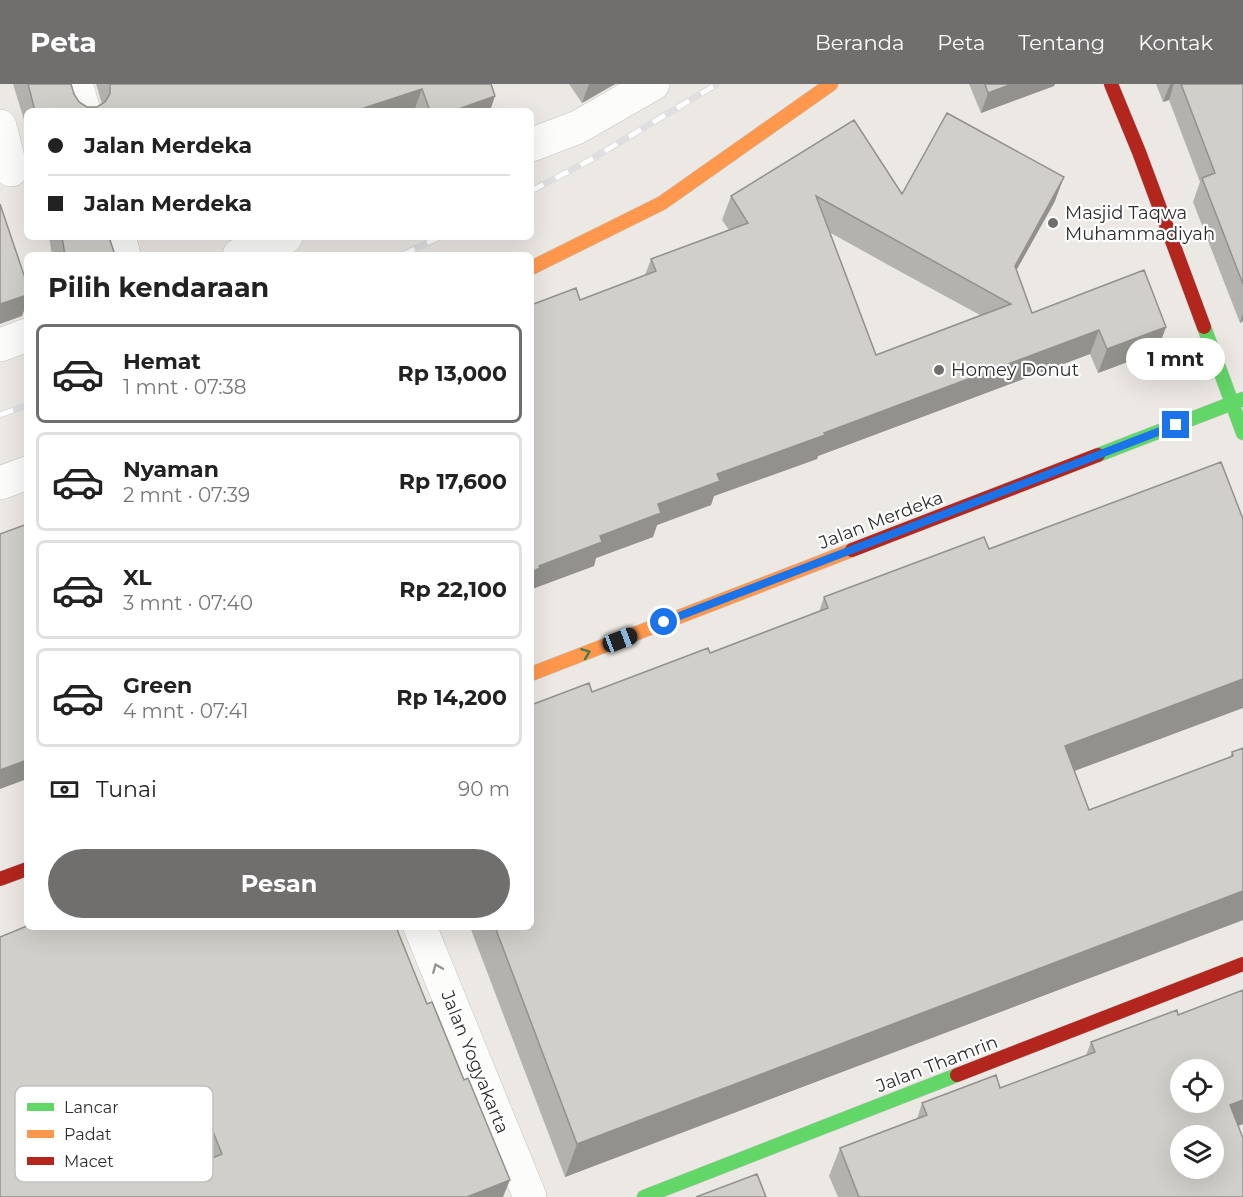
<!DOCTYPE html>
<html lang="id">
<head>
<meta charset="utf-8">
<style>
	:root { --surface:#fff; --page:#f2f2f2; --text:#222; --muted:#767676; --line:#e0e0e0; --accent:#706f6e }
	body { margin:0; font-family:Montserrat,sans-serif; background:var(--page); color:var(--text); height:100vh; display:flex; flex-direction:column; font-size:22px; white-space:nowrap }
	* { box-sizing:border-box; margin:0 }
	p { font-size:20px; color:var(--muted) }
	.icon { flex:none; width:33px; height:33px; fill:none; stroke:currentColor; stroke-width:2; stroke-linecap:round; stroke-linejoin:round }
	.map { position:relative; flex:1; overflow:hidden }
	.panel { position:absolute; left:24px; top:168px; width:510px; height:678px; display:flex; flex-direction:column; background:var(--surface); border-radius:9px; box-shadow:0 6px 24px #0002 }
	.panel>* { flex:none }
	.hud { position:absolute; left:24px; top:24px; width:510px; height:132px; border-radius:9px; box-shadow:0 6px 24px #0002; display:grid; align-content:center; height:132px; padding:0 24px; background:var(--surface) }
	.buttons { position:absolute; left:1170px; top:975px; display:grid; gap:12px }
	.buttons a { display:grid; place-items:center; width:54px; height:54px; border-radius:50%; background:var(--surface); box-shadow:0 6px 24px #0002; font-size:30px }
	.end { position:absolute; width:27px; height:27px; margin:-14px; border:8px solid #1a73e8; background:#fff; box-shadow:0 0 0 3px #fff }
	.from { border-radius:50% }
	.bubble { position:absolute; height:42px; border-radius:21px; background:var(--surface); box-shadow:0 6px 24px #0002; font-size:20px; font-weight:700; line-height:42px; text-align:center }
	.car { position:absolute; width:18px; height:36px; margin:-18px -9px; border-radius:8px; box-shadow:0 0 4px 2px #0007; background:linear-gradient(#222 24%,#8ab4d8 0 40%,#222 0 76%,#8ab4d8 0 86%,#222 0) }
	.hud b { display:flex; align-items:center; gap:21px; height:57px; font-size:22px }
	.hud b+b { border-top:2px solid var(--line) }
	.hud i { width:15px; height:15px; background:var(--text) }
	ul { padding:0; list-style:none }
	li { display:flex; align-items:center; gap:18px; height:99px; margin:0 12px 9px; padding:0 12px; border:3px solid var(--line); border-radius:9px }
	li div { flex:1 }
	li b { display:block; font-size:22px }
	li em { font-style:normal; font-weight:700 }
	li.on { border-color:var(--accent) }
	li>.icon { width:54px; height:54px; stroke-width:1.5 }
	h2 { padding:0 24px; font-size:27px; line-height:72px }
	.pay { display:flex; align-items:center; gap:15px; height:66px; padding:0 24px; font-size:22px }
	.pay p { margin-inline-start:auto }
	.primary-button { display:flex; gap:12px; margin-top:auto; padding:12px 24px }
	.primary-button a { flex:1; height:69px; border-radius:36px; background:var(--accent); color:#fff; font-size:24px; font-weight:700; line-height:69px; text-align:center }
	header { display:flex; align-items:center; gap:36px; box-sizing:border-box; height:84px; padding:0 30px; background:var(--accent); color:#fff }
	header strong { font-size:28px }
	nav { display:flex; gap:33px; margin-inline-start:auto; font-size:21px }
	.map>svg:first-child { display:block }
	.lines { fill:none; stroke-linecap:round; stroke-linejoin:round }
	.street-casing { stroke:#c5c5c5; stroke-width:34 }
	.fast-casing { stroke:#c5c5c5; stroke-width:15 }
	.slow-casing { stroke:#c5c5c5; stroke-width:15 }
	.jam-casing { stroke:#c5c5c5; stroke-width:15 }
	.street { stroke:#fcfcfb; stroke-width:33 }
	.fast { stroke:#63d668; stroke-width:14 }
	.slow { stroke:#ff974d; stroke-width:14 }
	.jam { stroke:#b3261e; stroke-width:14 }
	.rail-casing { stroke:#dfdfe1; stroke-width:7 }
	.rail { stroke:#fff; stroke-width:4.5; stroke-dasharray:14; stroke-linecap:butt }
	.wall { fill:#b4b2ae; fill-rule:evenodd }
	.shaded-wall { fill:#92918d }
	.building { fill:#d1cfca; stroke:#92918d; stroke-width:1.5; fill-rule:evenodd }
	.oneway { stroke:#467a48 }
	.oneway2 { stroke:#959594 }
	.route { stroke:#1a73e8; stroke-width:8 }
	.poi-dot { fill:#706f6e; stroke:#fff; stroke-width:2 }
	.labels { text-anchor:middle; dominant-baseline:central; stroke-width:4.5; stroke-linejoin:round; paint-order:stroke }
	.poi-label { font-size:18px; fill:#2e2e2e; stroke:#fff; text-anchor:start }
	.street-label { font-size:18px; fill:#2e2e2e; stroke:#fff }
	.key { fill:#fff; stroke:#c0c0c0; stroke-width:1.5 }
	.key-label { font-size:16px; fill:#2e2e2e }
</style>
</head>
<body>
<header>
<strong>Peta</strong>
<nav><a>Beranda</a><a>Peta</a><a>Tentang</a><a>Kontak</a></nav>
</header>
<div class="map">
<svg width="1243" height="1113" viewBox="0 0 1243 1113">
	<rect width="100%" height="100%" fill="#ece9e4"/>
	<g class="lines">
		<defs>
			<path id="street" d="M76 0 84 27
				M0 42 11 86
				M531 61 578 43 653 0
				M119 153 124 171
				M239 171 286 153
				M0 261 27 251
				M0 399 27 389
				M420 843 530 1113"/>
			<path id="fast" d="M1204 243 1243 349
				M1098 371 1243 315
				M644 1113 957 991"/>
			<path id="slow" d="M531 184 662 119 831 0
				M531 590 852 466"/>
			<path id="jam" d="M1111 0 1139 68 1204 243
				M852 466 1098 371
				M0 795 27 785
				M957 991 1243 880"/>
		</defs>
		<use href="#street" class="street-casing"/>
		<use href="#fast" class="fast-casing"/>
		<use href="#slow" class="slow-casing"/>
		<use href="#jam" class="jam-casing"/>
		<use href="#street" class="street"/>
		<use href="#fast" class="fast"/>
		<use href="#slow" class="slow"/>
		<use href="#jam" class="jam"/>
		<defs>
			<path id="rail" d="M531 107 590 76 717 0
				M402 171 440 153
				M0 331 27 321"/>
		</defs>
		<use href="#rail" class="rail-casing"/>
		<use href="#rail" class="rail"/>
	</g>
	<path class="wall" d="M13 0H71L74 10 79 18 87 23H97L102 20 96 0H491L490 27H27V50L25 39Z
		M569 0H615L582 19Z
		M969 0H1055L1054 2 981 29Z
		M1156 0H1243V237L1240 239 1193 118 1200 98 1169 16 1163 18Z
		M902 110 1055 117 1016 186 1032 229 1166 243 1157 267 1098 289 1090 270 818 372 817 375 714 412 711 421 657 441 653 453 596 474 594 482 532 505 580 216 645 191 651 175 729 146 722 136 731 112ZM829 148 901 188 980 231 876 271Z
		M49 153H109L115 171H52Z
		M824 513 1075 687 1089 726 1230 673 1232 668 1243 664V836L565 1093 470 843H531L592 608 710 569 819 528Z
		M0 853 503 1113H0ZM188 1032 206 1076 158 1096 140 1051Z
		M1243 906V1040L1238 1042 1243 1113H838L829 1092 840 1064 917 1035 922 1019 1000 1004 1086 971 1091 958 1178 931Z"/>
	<path class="shaded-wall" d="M589 0H615L582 19Z
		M1012 0H1055L1054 2 981 29 988 9Z
		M1170 0H1174L1169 16 1163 18Z
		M422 5 414 27H355Z
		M495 12 490 27H453Z
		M1064 93 1055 117 1006 205 1015 182Z
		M27 211V219L22 232 0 240V220Z
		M1243 229V237L1240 239Z
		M1166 243 1157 267 1098 289 1107 265Z
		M1099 246 1090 270 818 372 817 375 714 412 711 421 657 441 653 453 596 474 594 482 532 505 531 508V488L539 482 600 452 658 420 717 390 824 349Z
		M1243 595V624L1053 695 1065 662Z
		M27 676V695L0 705V686Z
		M1243 807V836L565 1093 577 1060Z
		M197 1008 188 1032 124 1057 132 1033Z
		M1243 1016V1040L1220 1049 1230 1021Z
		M510 1096 503 1113H467Z"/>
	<path class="building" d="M28 0H71L74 10 79 18 87 23H97L105 18 110 10V0H491L495 12 453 27H430L422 5 355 27H35Z
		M985 0H1012L988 9Z
		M1181 0H1243V200L1202 94 1215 89Z
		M947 29 1064 93 1015 182 1032 229 1144 186 1166 243 1107 265 1099 246 824 349 825 351 717 390 720 397 658 420 661 429 600 452 602 458 539 482 540 484 531 488V221L576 204 580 216 656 187 651 175 748 139 731 112 854 36 902 110ZM816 112 1011 220 876 271Z
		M0 120 27 200V211L0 220Z
		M62 153H109L115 171H65Z
		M1221 378 1243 435V595L1065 662 1089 726 1233 672 1232 668 1243 664V807L577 1060 495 843H531V621L589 599 592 608 708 564 710 569 828 524 824 513 984 453 989 465Z
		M27 440V676L0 686V450Z
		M27 842 396 843 427 920 432 918 464 996 468 994 510 1096 467 1113H0V853ZM197 1008 222 1070 158 1096 132 1033Z
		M1243 906V1016L1230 1021 1243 1054V1113H859L840 1064 927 1031 922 1019 996 991 1000 1004 1095 968 1091 958 1177 926 1178 931ZM1180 986H1214V1018H1180ZM1180 1052H1214V1084H1180Z
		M757 1090 766 1113H696Z"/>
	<defs><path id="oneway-chevron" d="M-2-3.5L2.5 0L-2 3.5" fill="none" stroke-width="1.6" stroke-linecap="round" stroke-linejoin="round" transform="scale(1.5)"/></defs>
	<use class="oneway" href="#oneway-chevron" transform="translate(586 569) rotate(-21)"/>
	<use class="oneway2" href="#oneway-chevron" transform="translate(437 884) rotate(-112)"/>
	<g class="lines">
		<path class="route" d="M664 538 1176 341"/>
	</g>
	<g class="poi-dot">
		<circle cx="1053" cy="139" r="6"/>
		<circle cx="939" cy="286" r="6"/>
	</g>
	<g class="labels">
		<g class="poi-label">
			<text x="1065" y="129">Masjid Taqwa<tspan x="1065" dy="21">Muhammadiyah</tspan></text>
			<text x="951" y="286">Homey Donut</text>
		</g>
		<g class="street-label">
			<text transform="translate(881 436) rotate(-21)">Jalan Merdeka</text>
			<text transform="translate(475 978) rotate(68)">Jalan Yogyakarta</text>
			<text transform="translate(937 980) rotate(-21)">Jalan Thamrin</text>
		</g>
	</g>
	<rect x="15" y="1002" width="198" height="96" rx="9" class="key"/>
	<rect x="27" y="1019" width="27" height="8" fill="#63d668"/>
	<rect x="27" y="1046" width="27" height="8" fill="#ff974d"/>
	<rect x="27" y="1073" width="27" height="8" fill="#b3261e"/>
	<g class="key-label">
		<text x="64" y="1029">Lancar</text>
		<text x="64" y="1056">Padat</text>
		<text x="64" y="1083">Macet</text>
	</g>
</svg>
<div class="buttons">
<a><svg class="icon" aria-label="locate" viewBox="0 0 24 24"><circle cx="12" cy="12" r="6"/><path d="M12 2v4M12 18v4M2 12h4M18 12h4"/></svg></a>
<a><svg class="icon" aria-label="layers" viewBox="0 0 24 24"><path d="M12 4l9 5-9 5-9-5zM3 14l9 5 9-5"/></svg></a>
</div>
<i class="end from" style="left:664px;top:538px"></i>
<i class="end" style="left:1176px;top:341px"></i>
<div class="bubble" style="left:1126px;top:254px;width:99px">1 mnt</div>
<i class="car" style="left:620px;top:556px;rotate:69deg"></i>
<div class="hud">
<b><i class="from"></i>Jalan Merdeka</b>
<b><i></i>Jalan Merdeka</b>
</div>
<section class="panel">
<h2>Pilih kendaraan</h2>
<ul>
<li class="on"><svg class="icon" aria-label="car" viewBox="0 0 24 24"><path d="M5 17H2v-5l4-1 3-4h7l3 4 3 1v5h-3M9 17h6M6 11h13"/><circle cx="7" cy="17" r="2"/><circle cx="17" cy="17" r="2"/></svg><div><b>Hemat</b><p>1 mnt · 07:38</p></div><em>Rp 13,000</em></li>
<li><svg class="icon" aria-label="car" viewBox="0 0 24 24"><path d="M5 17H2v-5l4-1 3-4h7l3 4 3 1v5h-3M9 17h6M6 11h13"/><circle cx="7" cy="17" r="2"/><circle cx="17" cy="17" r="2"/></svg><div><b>Nyaman</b><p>2 mnt · 07:39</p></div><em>Rp 17,600</em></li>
<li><svg class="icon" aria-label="car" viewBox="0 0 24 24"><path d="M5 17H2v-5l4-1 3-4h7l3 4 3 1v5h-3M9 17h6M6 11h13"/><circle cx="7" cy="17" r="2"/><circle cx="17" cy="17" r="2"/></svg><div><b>XL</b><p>3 mnt · 07:40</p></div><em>Rp 22,100</em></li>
<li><svg class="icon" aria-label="car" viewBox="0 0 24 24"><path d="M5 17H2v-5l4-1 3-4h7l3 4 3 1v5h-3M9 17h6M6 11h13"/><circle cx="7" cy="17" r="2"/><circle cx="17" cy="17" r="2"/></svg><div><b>Green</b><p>4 mnt · 07:41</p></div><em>Rp 14,200</em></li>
</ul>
<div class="pay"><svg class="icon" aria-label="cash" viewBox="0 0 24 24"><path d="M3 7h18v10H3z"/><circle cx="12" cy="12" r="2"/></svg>Tunai<p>90 m</p></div>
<div class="primary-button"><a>Pesan</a></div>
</section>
</div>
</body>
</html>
